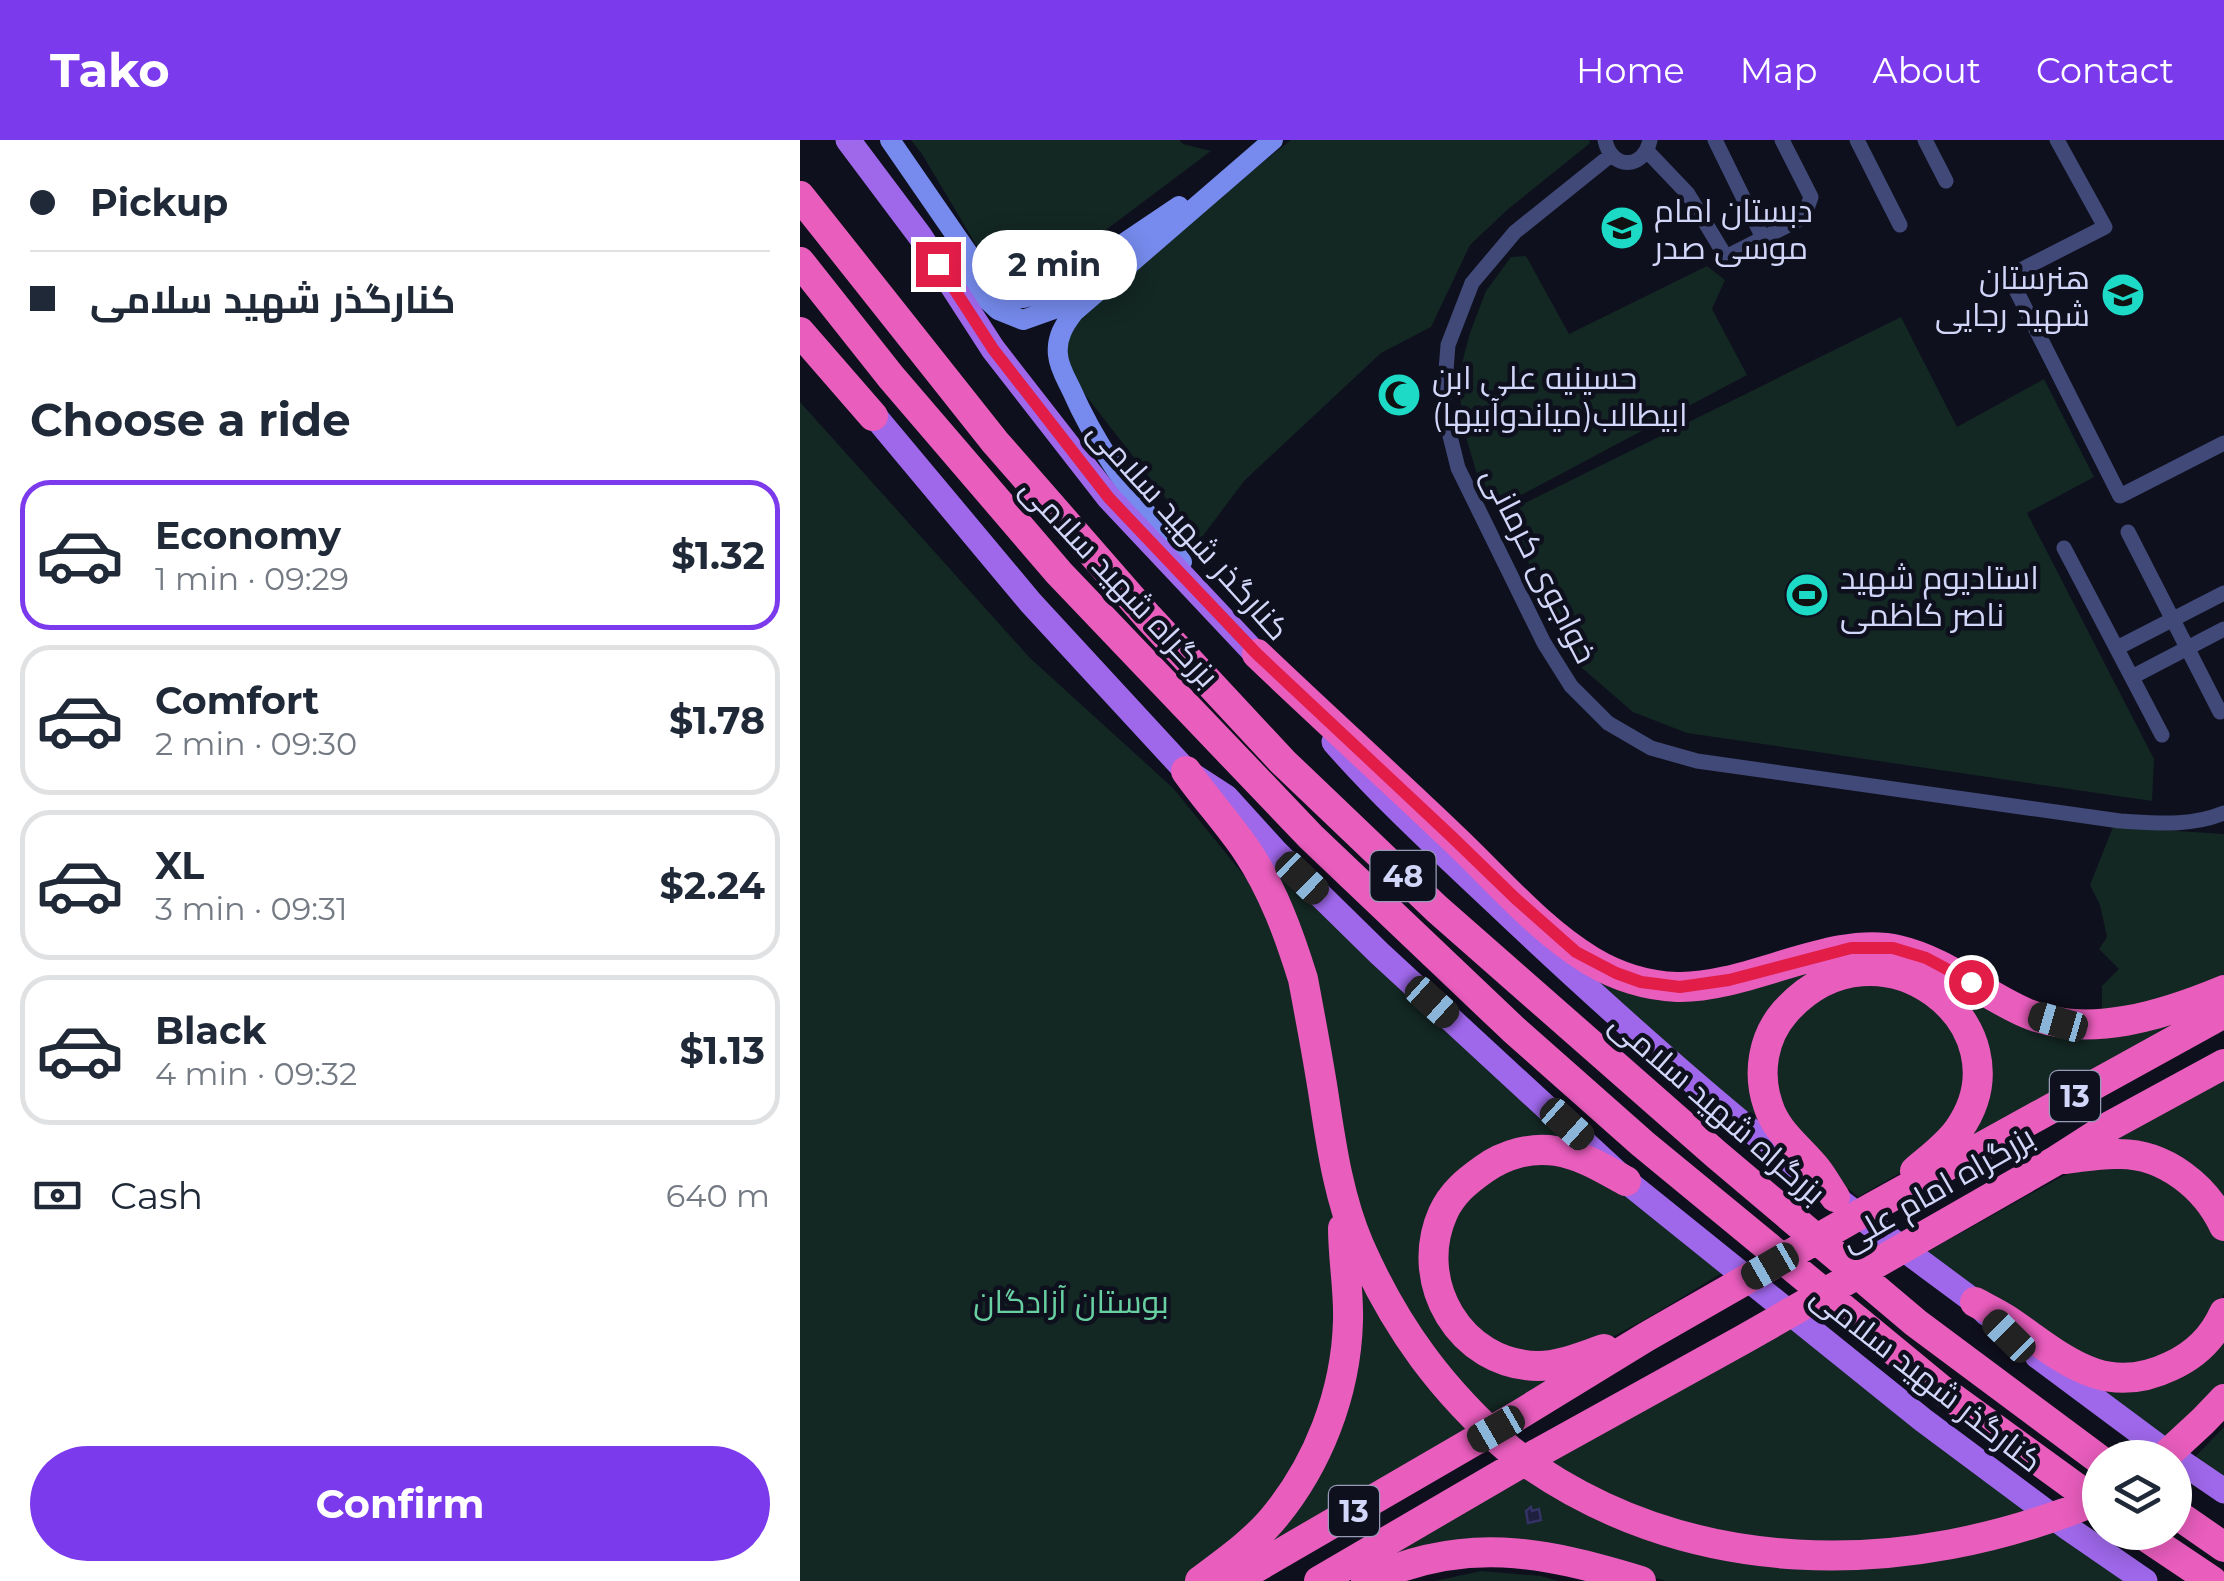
<!DOCTYPE html>
<html lang="en">
<head>
<meta charset="utf-8">
<style>
	:root { --surface:#fff; --page:#f2f2f3; --text:#1f2937; --muted:#747a83; --line:#e0e1e3; --accent:#7c3aed }
	body { margin:0; font-family:Montserrat,Cairo,sans-serif; background:var(--page); color:var(--text); height:100vh; display:flex; flex-direction:column; font-size:38px; white-space:nowrap }
	* { box-sizing:border-box; margin:0 }
	p { font-size:32px; color:var(--muted) }
	.icon { flex:none; width:55px; height:55px; fill:none; stroke:currentColor; stroke-width:2; stroke-linecap:round; stroke-linejoin:round }
	.map { position:relative; flex:1; overflow:hidden }
	.panel { display:flex; flex-direction:column; background:var(--surface); width:800px }
	.panel>* { flex:none }
	.hud { display:grid; align-content:center; height:220px; padding:0 30px; background:var(--surface) }
	.buttons { position:absolute; left:1282px; top:1300px; display:grid; gap:20px }
	.buttons a { display:grid; place-items:center; width:110px; height:110px; border-radius:50%; background:var(--surface); box-shadow:0 5px 25px #0003; font-size:50px }
	.end { position:absolute; width:45px; height:45px; margin:-22px; border:12px solid #e11d48; background:#fff; box-shadow:0 0 0 5px #fff }
	.from { border-radius:50% }
	.bubble { position:absolute; height:70px; border-radius:35px; background:var(--surface); box-shadow:0 5px 25px #0003; font-size:32px; font-weight:700; line-height:70px; text-align:center }
	.car { position:absolute; width:30px; height:60px; margin:-30px -15px; border-radius:12px; box-shadow:0 0 8px 2px #0007; background:linear-gradient(#222 24%,#8ab4d8 0 40%,#222 0 76%,#8ab4d8 0 86%,#222 0) }
	.hud b { display:flex; align-items:center; gap:35px; height:95px; font-size:38px }
	.hud b+b { border-top:2px solid var(--line) }
	.hud i { width:25px; height:25px; background:var(--text) }
	ul { padding:0; list-style:none }
	li { display:flex; align-items:center; gap:30px; height:150px; margin:0 20px 15px; padding:0 10px; border:5px solid var(--line); border-radius:30px }
	li div { flex:1 }
	li b { display:block; font-size:38px }
	li em { font-style:normal; font-weight:700 }
	li.current { border-color:var(--accent) }
	li>.icon { width:90px; height:90px; stroke-width:1.5 }
	h2 { padding:0 30px; font-size:45px; line-height:120px }
	.pay { display:flex; align-items:center; gap:25px; height:110px; padding:0 30px; font-size:38px }
	.pay p { margin-inline-start:auto }
	.cta { display:flex; gap:20px; margin-top:auto; padding:20px 30px }
	.cta a { flex:1; height:115px; border-radius:60px; background:var(--accent); color:#fff; font-size:40px; font-weight:700; line-height:115px; text-align:center }
	header { display:flex; align-items:center; gap:60px; box-sizing:border-box; height:140px; padding:0 50px; background:var(--accent); color:#fff }
	header strong { font-size:48px }
	nav { display:flex; gap:55px; margin-inline-start:auto; font-size:35px }
	main { display:flex; flex:1; min-height:0 }
	.map>svg:first-child { display:block }
	.green { fill:#132723 }
	.building { fill:#1e1e3d; stroke:#336; stroke-width:2.5 }
	.lines { fill:none; stroke-linecap:round; stroke-linejoin:round }
	.street { stroke:#404977; stroke-width:15 }
	.secondary { stroke:#768bed; stroke-width:20 }
	.primary { stroke:#9f68eb; stroke-width:25 }
	.highway { stroke:#e95dbd; stroke-width:30 }
	.route { stroke:#e11d48; stroke-width:12 }
	.labels { text-anchor:middle; dominant-baseline:central; stroke-width:9; stroke-linejoin:round; paint-order:stroke }
	.shield { fill:#0f101e; stroke:#989bb7; stroke-width:2.5 }
	.shield-label { font-size:30px; font-weight:bold; fill:#d2d6f9 }
	.poi-label { font-size:32px; fill:#d2d6f9; stroke:#0f101e; text-anchor:start }
	.street-label { font-size:32px; fill:#d2d6f9; stroke:#0f101e }
	.park-label { font-size:32px; fill:#68cfa1; stroke:#0f101e }
</style>
</head>
<body>
<header>
<strong>Tako</strong>
<nav><a>Home</a><a>Map</a><a>About</a><a>Contact</a></nav>
</header>
<main>
<section class="panel">
<div class="hud">
<b><i class="from"></i>Pickup</b>
<b><i></i>کنارگذر شهید سلامی</b>
</div>
<h2>Choose a ride</h2>
<ul>
<li class="current"><svg class="icon" aria-label="car" viewBox="0 0 24 24"><path d="M5 17H2v-5l4-1 3-4h7l3 4 3 1v5h-3M9 17h6M6 11h13"/><circle cx="7" cy="17" r="2"/><circle cx="17" cy="17" r="2"/></svg><div><b>Economy</b><p>1 min · 09:29</p></div><em>$1.32</em></li>
<li><svg class="icon" aria-label="car" viewBox="0 0 24 24"><path d="M5 17H2v-5l4-1 3-4h7l3 4 3 1v5h-3M9 17h6M6 11h13"/><circle cx="7" cy="17" r="2"/><circle cx="17" cy="17" r="2"/></svg><div><b>Comfort</b><p>2 min · 09:30</p></div><em>$1.78</em></li>
<li><svg class="icon" aria-label="car" viewBox="0 0 24 24"><path d="M5 17H2v-5l4-1 3-4h7l3 4 3 1v5h-3M9 17h6M6 11h13"/><circle cx="7" cy="17" r="2"/><circle cx="17" cy="17" r="2"/></svg><div><b>XL</b><p>3 min · 09:31</p></div><em>$2.24</em></li>
<li><svg class="icon" aria-label="car" viewBox="0 0 24 24"><path d="M5 17H2v-5l4-1 3-4h7l3 4 3 1v5h-3M9 17h6M6 11h13"/><circle cx="7" cy="17" r="2"/><circle cx="17" cy="17" r="2"/></svg><div><b>Black</b><p>4 min · 09:32</p></div><em>$1.13</em></li>
</ul>
<div class="pay"><svg class="icon" aria-label="cash" viewBox="0 0 24 24"><path d="M3 7h18v10H3z"/><circle cx="12" cy="12" r="2"/></svg>Cash<p>640 m</p></div>
<div class="cta"><a>Confirm</a></div>
</section>
<div class="map">
<svg width="1424" height="1441" viewBox="0 0 1424 1441">
	<rect width="100%" height="100%" fill="#0f101e"/>
	<path class="green" d="M111 0H379L383 4 411 11 234 144 213 146 194 135 122 14Z
		M491 0H790L789 4 707 70 670 105 631 187 581 213 444 341 399 401 283 252 264 214 267 192 336 122Z
		M726 116 769 194 907 126 925 140 912 169 947 235 695 369 678 338 662 283 659 235 670 193 686 151 711 117Z
		M1101 177 1157 287 1244 239 1294 337 1227 373 1354 619 1352 661 887 593 833 572 782 528 708 382 711 370Z
		M0 262 230 518 373 648 450 743 477 799 489 836 530 1041 543 1200 498 1336 395 1441H0Z
		M1313 687 1424 694V841L1302 875V846L1319 829 1299 809 1307 797 1300 765 1290 745Z
		M455 712 526 769 810 1030 719 1008 628 1100 674 1213 802 1212 687 1280 661 1254 567 1106Z
		M1091 817 1225 882 1410 863 1167 1004 1164 990 1163 875 1050 827 958 919 1009 1028 779 826 819 844Z
		M1079 835 1156 881 1169 957 1107 1029 1058 1057 1001 1008 979 978 976 893 992 871Z
		M1424 937V1070L1418 1058 1294 1008Z
		M710 1021 797 1031 927 1130 846 1179 797 1205 767 1216 682 1205 646 1163 649 1073Z
		M1289 1025H1350L1420 1088 1424 1102V1153L1414 1181 1362 1225 1279 1224 1127 1112 1261 1037Z
		M549 1118 675 1288 420 1438 514 1321Z
		M996 1186 1247 1378 954 1417 740 1324Z
		M1424 1187V1247L1368 1303 1218 1194 1313 1245Z
		M1424 1287V1337L1395 1317Z
		M726 1332C746 1348 766 1364 788 1376 931 1441 1111 1441 1258 1387L1336 1441H866L800 1422 575 1427 676 1360Z
		M681 1431 741 1436 758 1441H635Z"/>
	<path class="building" d="M731 1367 732 1371 739 1369 741 1380 728 1383 726 1371Z"/>
	<g class="lines">
		<path class="street" d="M805 0C811 30 844 30 850 0
			M915 0 963 98
			M1057 0 1100 85
			M1125 0 1146 41
			M1257 0 1305 87 1209 136 1320 356 1424 303
			M847 11 888 54 926 117 1004 77 1011 57 982 0
			M811 15 715 92 672 143 648 205 643 268 658 328 744 503 771 546 808 583 851 608 897 621 1320 681C1356 683 1390 687 1424 673
			M1328 392 1420 572
			M1264 408 1362 595
			M1317 508 1424 453
			M1332 537 1424 489"/>
		<path class="secondary" d="M90 0 172 119 196 145 212 157 223 158 243 153 287 128 379 66
			M142 118 198 170 223 180 254 169 291 136
			M382 422C342 366 300 315 272 251 267 240 259 228 258 215 256 198 264 185 274 172L473 0"/>
		<path class="primary" d="M48 0 120 96 193 209 309 358 468 527
			M63 262 231 463 386 631 426 657 476 712 579 813 826 1041 1123 1280 1268 1388 1345 1441
			M534 602C584 659 641 711 696 763 790 852 886 939 987 1020 1048 1069 1112 1115 1175 1162L1187 1174
			M1237 1216 1358 1306 1424 1351"/>
		<path class="highway" d="M0 56 195 302 348 477 483 622 637 769 917 1015 1116 1183 1300 1320
			M0 122 91 237 259 433 511 697 713 889 843 1004 1143 1251 1300 1365
			M0 192 73 276
			M457 514C521 575 586 634 650 695 695 737 738 789 791 821 816 836 847 846 877 847 947 849 1033 794 1098 810 1146 821 1182 854 1226 873 1288 900 1366 874 1424 850
			M386 631C405 658 428 683 447 711 473 750 489 794 503 839 510 876 517 913 523 951 531 1003 538 1056 559 1105 596 1189 642 1251 711 1311 882 1441 1106 1441 1300 1359
			M1265 1019C1283 1017 1301 1013 1320 1014 1365 1014 1406 1047 1424 1086
			M1035 1057C1028 1047 1022 1035 1014 1026 997 1006 976 991 968 965 957 933 963 897 985 872 1078 767 1231 885 1159 989 1148 1005 1130 1018 1115 1031
			M1175 1162C1186 1168 1199 1174 1209 1181 1262 1217 1303 1259 1371 1226 1395 1215 1413 1198 1424 1173
			M804 1209C783 1216 760 1226 738 1226 660 1225 612 1142 643 1073 652 1053 667 1041 684 1029 705 1014 731 1007 756 1011 782 1015 804 1029 826 1041
			M1363 1318 1403 1281 1424 1259
			M1375 1373 1424 1407
			M1339 1392 1412 1441
			M400 1441C425 1422 451 1404 471 1381 518 1326 546 1253 548 1181 549 1150 543 1119 543 1088
			M433 1441 717 1276 846 1197 1071 1068 1424 873
			M519 1441 738 1313 944 1199 1257 1020 1310 986 1424 924
			M566 1441C664 1395 742 1411 841 1441"/>
	</g>
	<g class="lines">
		<path class="route" d="M138 124 193 209 309 358 457 514 651 696 715 758 776 812 816 833 841 842 880 847 929 840 1051 808H1093L1126 818 1171 842"/>
	</g>
	<defs>
		<symbol id="school-disc" viewBox="-11 -11 22 22"><circle r="9.5" fill="#1ddac7" stroke="#0f101e"/><path d="M0-5L7-2L0 1L-7-2ZM-4 1L0 2.5L4 1V4Q0 6-4 4Z" fill="#111"/></symbol>
		<symbol id="mosque-disc" viewBox="-11 -11 22 22"><circle r="9.5" fill="#1ddac7" stroke="#0f101e"/><path d="M3.5-4.9A6 6 0 1 0 3.5 4.9A5 5 0 1 1 3.5-4.9Z" fill="#111"/></symbol>
		<symbol id="stadium-disc" viewBox="-11 -11 22 22"><circle r="9.5" fill="#1ddac7" stroke="#0f101e"/><path d="M0-5a6.5 5 0 1 0 0 10a6.5 5 0 1 0 0-10ZM-3.5-1.8h7v3.6h-7Z" fill="#111"/></symbol>
	</defs>
	<g fill-rule="evenodd">
		<use href="#school-disc" x="797" y="63" width="50" height="50"/>
		<use href="#school-disc" x="1298" y="130" width="50" height="50"/>
		<use href="#mosque-disc" x="574" y="230" width="50" height="50"/>
		<use href="#stadium-disc" x="982" y="430" width="50" height="50"/>
	</g>
	<g class="labels">
		<g class="shield">
			<rect x="570.5" y="711" width="65" height="50" rx="8"/>
			<rect x="1250" y="931" width="50" height="50" rx="8"/>
			<rect x="529" y="1346" width="50" height="50" rx="8"/>
		</g>
		<g class="shield-label">
			<text x="603" y="736">48</text>
			<text x="1275" y="956">13</text>
			<text x="554" y="1371">13</text>
		</g>
		<g class="poi-label">
			<text x="854" y="70">دبستان امام<tspan x="854" dy="37">موسی صدر</tspan></text>
			<text x="1290" y="137" text-anchor="end">هنرستان<tspan x="1290" dy="37">شهید رجایی</tspan></text>
			<text x="632" y="237">حسینیه علی ابن<tspan x="632" dy="37">ابیطالب(میاندوآبیها)</tspan></text>
			<text x="1040" y="437">استادیوم شهید<tspan x="1040" dy="37">ناصر کاظمی</tspan></text>
		</g>
		<g class="street-label">
			<text transform="translate(389 390) rotate(48)">کنارگذر شهید سلامی</text>
			<text transform="translate(740 425) rotate(63)">خواجوی کرمانی</text>
			<text transform="translate(320 442) rotate(47)">بزرگراه شهید سلامی</text>
			<text transform="translate(918 968) rotate(41)">بزرگراه شهید سلامی</text>
			<text transform="translate(1137 1048) rotate(-30)">بزرگراه امام علی</text>
			<text transform="translate(1127 1238) rotate(38)">کنارگذر شهید سلامی</text>
		</g>
		<g class="park-label">
			<text x="271" y="1161">بوستان آزادگان</text>
		</g>
	</g>
</svg>
<div class="buttons">
<a><svg class="icon" aria-label="layers" viewBox="0 0 24 24"><path d="M12 4l9 5-9 5-9-5zM3 14l9 5 9-5"/></svg></a>
</div>
<i class="end from" style="left:1171px;top:842px"></i>
<i class="end" style="left:138px;top:124px"></i>
<div class="bubble" style="left:172px;top:90px;width:165px">2 min</div>
<i class="car" style="left:502px;top:738px;rotate:134deg"></i>
<i class="car" style="left:632px;top:862px;rotate:132deg"></i>
<i class="car" style="left:1258px;top:882px;rotate:286deg"></i>
<i class="car" style="left:767px;top:984px;rotate:132deg"></i>
<i class="car" style="left:970px;top:1126px;rotate:240deg"></i>
<i class="car" style="left:1209px;top:1196px;rotate:315deg"></i>
<i class="car" style="left:696px;top:1289px;rotate:240deg"></i>
</div>
</main>
</body>
</html>
